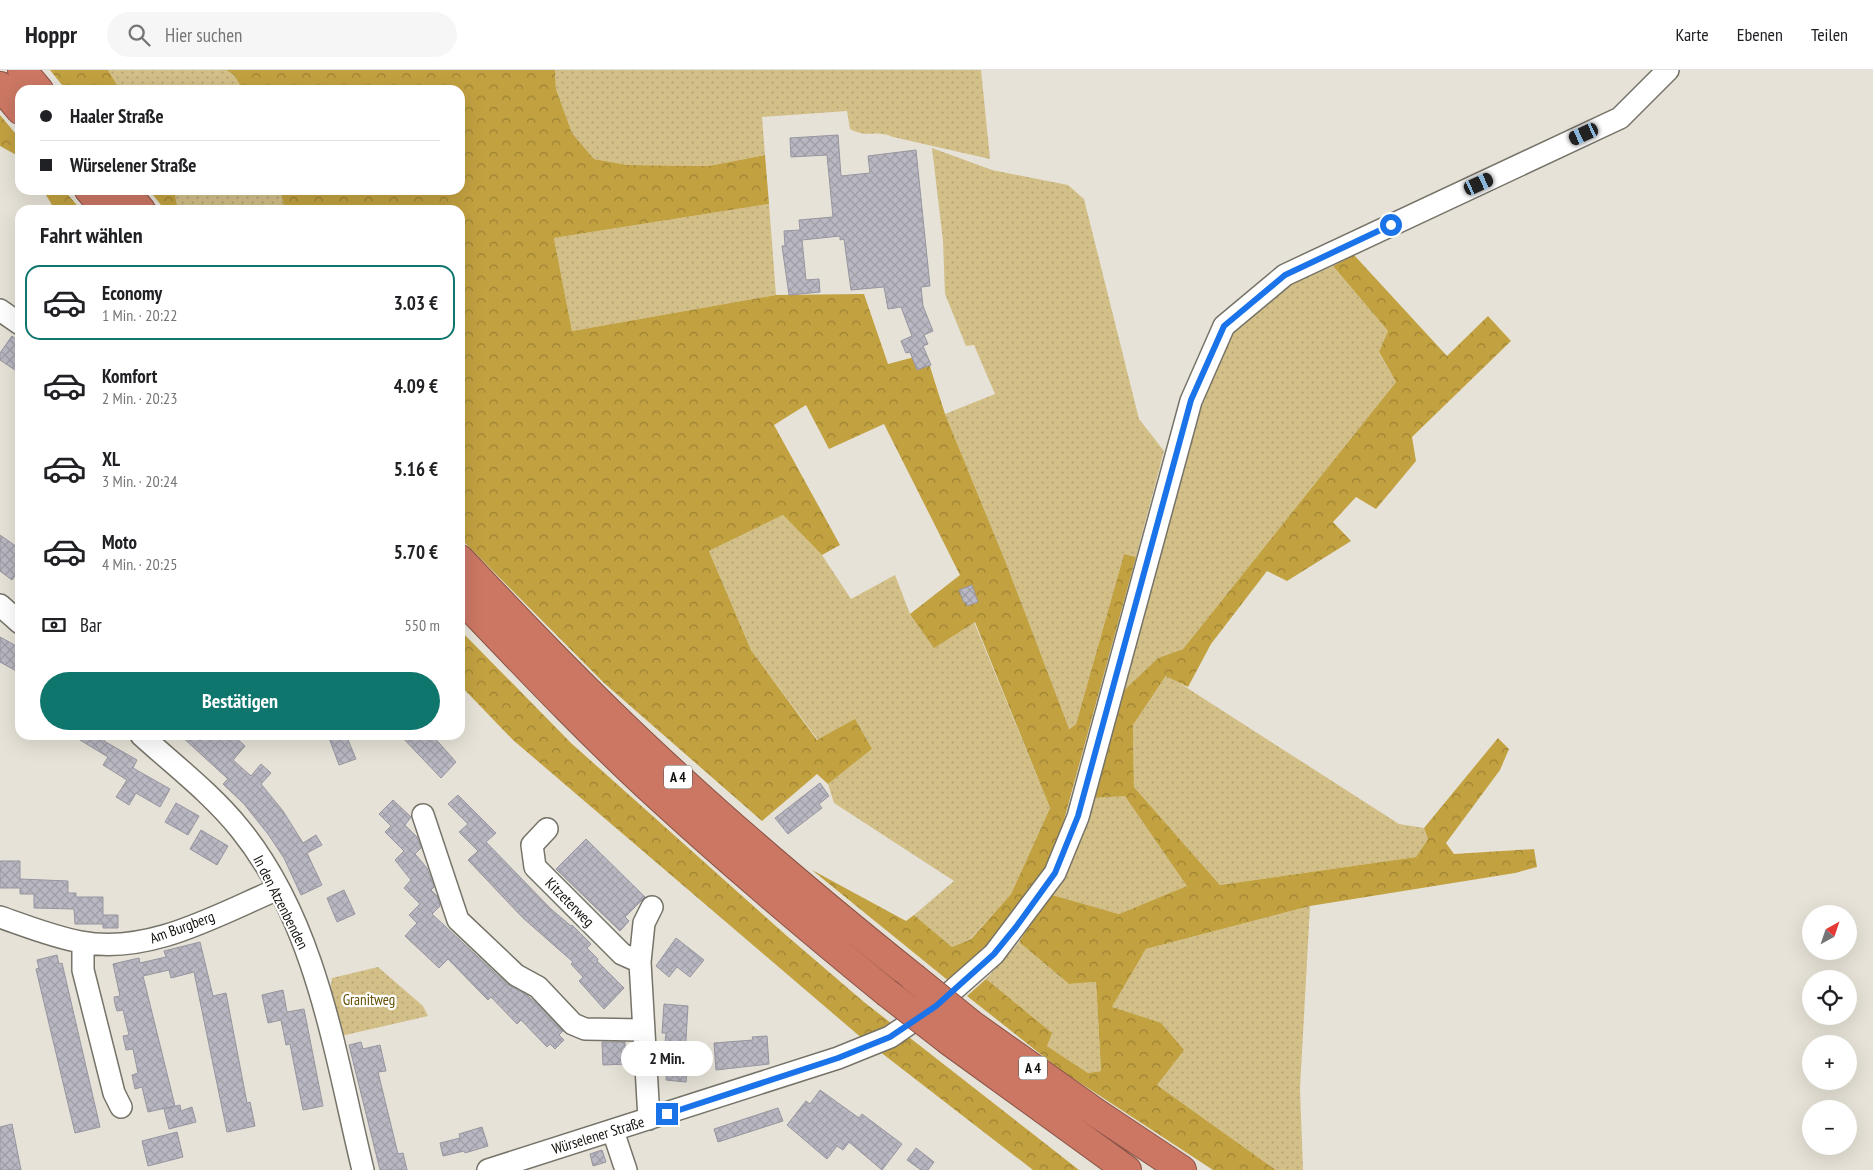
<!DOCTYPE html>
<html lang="de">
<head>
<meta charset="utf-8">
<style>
	:root { --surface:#fff; --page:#f6f6f6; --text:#202124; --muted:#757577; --line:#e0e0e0; --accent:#0f766e }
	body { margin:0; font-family:"PT Sans Narrow",sans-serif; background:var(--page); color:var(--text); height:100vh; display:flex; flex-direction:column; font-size:19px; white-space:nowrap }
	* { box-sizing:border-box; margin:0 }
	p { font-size:16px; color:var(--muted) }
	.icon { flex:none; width:28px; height:28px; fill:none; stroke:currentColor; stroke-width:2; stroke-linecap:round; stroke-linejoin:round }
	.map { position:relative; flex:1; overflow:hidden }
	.side { position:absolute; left:15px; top:135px; width:450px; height:535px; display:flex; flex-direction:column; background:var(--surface); border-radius:15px; box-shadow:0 5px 20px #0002 }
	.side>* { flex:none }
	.banner { position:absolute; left:15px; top:15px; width:450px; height:110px; border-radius:15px; box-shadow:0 5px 20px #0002; display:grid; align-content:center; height:110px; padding:0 25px; background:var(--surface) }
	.needle { width:32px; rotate:40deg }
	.buttons { position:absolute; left:1802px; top:835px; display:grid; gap:10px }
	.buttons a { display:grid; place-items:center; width:55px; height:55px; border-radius:50%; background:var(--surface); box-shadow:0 5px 20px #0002; font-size:25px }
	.end { position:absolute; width:22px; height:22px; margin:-11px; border:6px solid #1a73e8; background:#fff; box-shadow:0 0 0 2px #fff }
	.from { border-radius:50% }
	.bubble { position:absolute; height:35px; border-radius:18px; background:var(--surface); box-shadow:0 5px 20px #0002; font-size:16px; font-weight:600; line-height:35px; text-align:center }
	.car { position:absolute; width:15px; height:30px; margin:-15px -8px; border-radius:6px; box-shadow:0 0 4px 1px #0007; background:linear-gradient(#222 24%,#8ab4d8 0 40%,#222 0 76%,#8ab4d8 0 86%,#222 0) }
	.banner b { display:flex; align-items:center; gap:18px; height:48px; font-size:19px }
	.banner b+b { border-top:1px solid var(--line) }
	.banner i { width:12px; height:12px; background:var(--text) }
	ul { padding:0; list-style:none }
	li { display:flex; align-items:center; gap:15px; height:75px; margin:0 10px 8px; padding:0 15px; border:2px solid transparent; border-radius:15px }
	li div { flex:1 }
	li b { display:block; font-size:19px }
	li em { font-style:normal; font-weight:600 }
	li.on { border-color:var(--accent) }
	li>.icon { width:45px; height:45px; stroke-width:1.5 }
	h2 { padding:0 25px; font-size:22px; line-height:60px }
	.pay { display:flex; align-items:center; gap:12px; height:55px; padding:0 25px; font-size:19px }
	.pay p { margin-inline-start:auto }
	.action { display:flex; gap:10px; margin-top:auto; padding:10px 25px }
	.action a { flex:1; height:58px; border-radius:30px; background:var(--accent); color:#fff; font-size:20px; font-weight:600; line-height:58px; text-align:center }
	header { display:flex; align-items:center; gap:30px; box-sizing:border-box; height:70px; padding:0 25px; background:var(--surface); border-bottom:1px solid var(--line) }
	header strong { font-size:24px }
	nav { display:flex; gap:28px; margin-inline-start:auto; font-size:18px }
	.search { width:350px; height:45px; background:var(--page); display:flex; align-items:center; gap:12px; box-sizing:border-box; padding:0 18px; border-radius:28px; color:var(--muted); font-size:19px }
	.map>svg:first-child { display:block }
	.grass { fill:url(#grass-dots) }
	.forest { fill:url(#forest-crowns) }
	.building { fill:url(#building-cross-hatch); stroke:#9795a0 }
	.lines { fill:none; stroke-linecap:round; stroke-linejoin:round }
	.minor-casing { stroke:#767369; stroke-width:24 }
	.highway-casing { stroke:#8a5346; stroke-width:30 }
	.minor { stroke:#fff; stroke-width:21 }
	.highway { stroke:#cb7764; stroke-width:28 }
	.highway-bridge-casing { stroke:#8a5346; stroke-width:30; stroke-linecap:butt }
	.highway-bridge { stroke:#cb7764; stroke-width:28 }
	.route { stroke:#1a73e8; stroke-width:6 }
	.labels { text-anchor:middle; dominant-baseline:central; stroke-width:4.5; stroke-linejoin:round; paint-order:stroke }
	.shield { fill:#fff; stroke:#595856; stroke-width:1 }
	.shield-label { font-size:14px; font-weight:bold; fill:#12110d }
	.street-label { font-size:15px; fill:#12110d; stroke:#fff }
	.park-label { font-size:15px; fill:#654f00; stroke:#fff }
</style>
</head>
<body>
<header>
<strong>Hoppr</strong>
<div class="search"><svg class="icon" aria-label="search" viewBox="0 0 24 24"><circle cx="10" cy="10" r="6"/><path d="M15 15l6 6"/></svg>Hier suchen</div>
<nav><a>Karte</a><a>Ebenen</a><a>Teilen</a></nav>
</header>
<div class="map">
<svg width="1873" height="1100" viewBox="0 0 1873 1100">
	<defs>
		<pattern id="grass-dots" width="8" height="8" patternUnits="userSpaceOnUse" patternTransform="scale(1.25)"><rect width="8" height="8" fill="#d3bf88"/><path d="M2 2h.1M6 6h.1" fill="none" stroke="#b4a374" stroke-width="1.8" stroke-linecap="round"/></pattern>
		<pattern id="forest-crowns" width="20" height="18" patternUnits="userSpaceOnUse" patternTransform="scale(1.25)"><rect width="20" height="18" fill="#c2a140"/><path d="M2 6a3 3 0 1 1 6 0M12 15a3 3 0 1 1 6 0" fill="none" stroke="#9c8234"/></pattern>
		<pattern id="building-cross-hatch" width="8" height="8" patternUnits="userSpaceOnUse" patternTransform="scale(1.25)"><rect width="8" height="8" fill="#b9b7c1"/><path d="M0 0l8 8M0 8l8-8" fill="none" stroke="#9e9ca5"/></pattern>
	</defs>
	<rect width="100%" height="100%" fill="#e6e2d7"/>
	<path class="grass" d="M108 0H226L234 5 243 20H120Z
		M555 0H981L990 89 893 67C875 59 869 69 850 59L847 41 762 47 765 85 708 96 628 95 594 89 572 63 556 19Z
		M932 78 992 100 1068 115 1084 129 1139 349 1164 381 1136 487 1124 484 1076 654 1068 659 1006 493 945 344 995 324 974 275 966 276 945 224 943 171Z
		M174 120H280L285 140H173L177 135Z
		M769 134 776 225 572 261 554 168Z
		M1333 196 1388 261 1379 283 1396 312 1183 579 1158 588 1118 626 1213 297 1236 253 1280 219Z
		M783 445 822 485 851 529 895 505 910 544 974 552 1050 738 1011 824 970 869 952 877 914 845 954 811 834 733 828 714 872 679 818 670 751 580 709 481Z
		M1167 605 1399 754 1424 758 1428 769 1416 787 1220 815 1134 717 1133 655Z
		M1125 725 1188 816 1119 844 1049 824 1087 728Z
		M1310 836 1300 1019 1303 1100H1276L1157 1015 1112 937 1146 879Z
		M1019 872 1069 914 1096 912 1101 1001 1088 1003 1047 976 986 909Z
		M378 897 423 936 428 946 341 966 330 920 332 908Z"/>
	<path class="forest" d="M50 0H108L120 20H66Z
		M226 0H555L556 19 572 63 594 89 628 95 708 96 765 85 769 134 554 168 572 261 776 225 864 224 888 294 926 284 945 344 1006 493 1069 659 1076 654 1124 484 1136 487 1055 783 1009 856 950 912 812 800 906 851 914 845 952 877 971 869 1011 824 1050 738 975 552 934 578 910 544 960 505 884 354 829 379 806 335 774 355 840 475 822 485 783 445 709 481 751 580 817 670 855 649 872 679 828 714 817 704 762 751 604 613 460 468V140H285L280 120H460V20H243L234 5Z
		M0 45 20 69V87L0 76Z
		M43 120H64L81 140H55Z
		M149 120H174L177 135 173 140H165Z
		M1354 185 1447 286 1488 246 1511 271 1412 367 1416 391 1376 439 1356 427 1333 452 1351 471 1287 511 1267 501 1211 574 1188 617 1166 606 1133 655 1134 717 1220 815 1416 787 1428 769 1424 758 1498 668 1509 679 1500 700 1446 773 1454 784 1534 779 1537 797 1515 803 1310 836 1146 879 1112 937 1161 953 1184 980 1157 1015 1276 1100H1213L1062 1001 967 926 986 909 1052 963 1047 976 1088 1003 1101 1001 1096 912 1069 914 1019 872 1049 824 1119 844 1187 816 1125 726 1087 728 1118 626 1158 588 1183 579 1396 312 1379 282 1388 261 1333 196Z
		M460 560 571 673 787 866 864 932 1079 1100H1033L857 964 513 670 460 615Z"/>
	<path class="building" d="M838 65 841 106 870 103 868 86 916 80 930 216 921 217 923 236 933 261 924 265 928 274 923 276 931 295 917 300 910 282 906 283 901 271 912 266 901 237 888 239 884 217 851 220 844 169 840 170V166L802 170 806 210 819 209 820 222 789 225 782 176H785L784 161 800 160 799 150 833 147 827 85 791 87 790 68Z
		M12 266 20 272V292L15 300 0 290V283Z
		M0 465 20 479V499L12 510 0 501Z
		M972 515 978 532 967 536 966 532 964 533 959 520Z
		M0 567 20 578V603L0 592Z
		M72 665H107L104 671 137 690 133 698 170 719 160 737 136 723 129 735 116 727 127 710 103 695 108 687Z
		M180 665H233L245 676 233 690 251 706 261 694 271 703 261 714 283 741 303 773 316 765 322 775 307 783 322 815 301 825 284 788 268 764 244 734 223 714 228 709Z
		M328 665H346L356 689 339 695Z
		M400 665H432L456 692 441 708Z
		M820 713 829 726 819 734 822 738 788 764 775 748Z
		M458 725 496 763 486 772 551 839 571 856 572 855 591 874 587 878 598 889 597 891 624 918 604 939 579 911 583 907 571 894 573 892 523 848 468 790 478 781 459 762 468 754 448 734Z
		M393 730 411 747 405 755 417 767 421 778 415 784 427 798 434 817 431 820 437 826 440 836 432 844 507 914 527 925 537 934 563 961 559 965 564 970 555 979 550 974 547 977 521 950 517 954 491 927 488 930 448 889 439 898 405 866 417 853 409 845 420 834 404 818 411 810 395 790 404 781 385 762 391 756 379 744Z
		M176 733 199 746 188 765 165 752Z
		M201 760 228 776 217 795 190 779Z
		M586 769 645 827 625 847 629 851 620 861 556 799Z
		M0 791H20V809L68 811V823H76V827H103V845H118V858H103V854H75L74 839 34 838V824H20V818H0Z
		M344 820 355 844 337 852 327 828Z
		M676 868 704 890 690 907 677 897 669 907 656 896Z
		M200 872 213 926 226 923 247 1033 250 1032 255 1056 227 1062 194 902 171 908 169 900 143 906 175 1036 148 1042 142 1017 135 1019 132 1005 138 1003 133 979 126 980 123 966 129 965 123 940 117 941 115 934 114 927 120 926 113 894 139 888 140 893 166 887 164 881Z
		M57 885 59 894 62 893 100 1057 75 1063 36 899 39 898 37 890Z
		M283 920 287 942 304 939 323 1036 303 1040 290 974 286 975 281 950 268 953 262 925Z
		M664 934 688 936 685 986 688 987 686 1012 666 1010 668 985H664L666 963H662Z
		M767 966 769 994 716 1000 714 973 753 970 752 967Z
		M361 972 363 979 380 975 386 1001 378 1002 398 1084 403 1083 407 1100H380L349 975Z
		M602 972H625L626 994 603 995Z
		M820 1020 859 1048 862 1044 902 1074 882 1100 849 1072 843 1080 837 1076 827 1089 787 1055 806 1031 810 1034Z
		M180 1035 181 1041 192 1037 196 1052 169 1059 164 1039Z
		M778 1038 783 1051 718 1072 714 1059Z
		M12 1054 21 1100H0V1057Z
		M482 1057 488 1076 465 1083 464 1081 443 1086 440 1073 460 1068 459 1064Z
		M177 1062 183 1087 148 1096 142 1071Z
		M916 1078 934 1092 928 1100H921L907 1090Z
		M602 1080 606 1092 593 1096 590 1084Z"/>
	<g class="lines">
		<defs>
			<path id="minor" d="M0 240 20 254
				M0 535 20 553
				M141 665C174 695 212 724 240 759 317 854 335 985 363 1100
				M423 745 458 850 516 905 538 917 573 954 585 959 643 960
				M547 759 532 775 535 797 622 884 640 892
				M0 847C26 856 53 867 81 872 149 885 217 845 278 819
				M83 873V900L114 1023 121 1037
				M649 1049 640 892 644 853 652 837
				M613 1061 626 1100
				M488 1100 838 988 890 967 935 936 994 884 1055 803 1078 747 1191 331 1224 256 1285 205 1620 48 1668 0"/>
			<path id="highway" d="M22 0 39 20
				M0 16 20 40
				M89 120 106 140
				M124 120 141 140
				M460 489C530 563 601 637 677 706 753 776 832 842 913 907
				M460 527C525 595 590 664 660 728 733 795 809 859 886 922
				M971 954 1095 1042 1182 1100
				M949 971 1127 1100"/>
		</defs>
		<use href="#minor" class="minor-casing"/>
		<use href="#highway" class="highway-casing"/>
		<use href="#minor" class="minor"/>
		<use href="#highway" class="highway"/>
		<defs>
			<path id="highway-bridge" d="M913 907 971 954
				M886 922 949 971"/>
		</defs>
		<use href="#highway-bridge" class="highway-bridge-casing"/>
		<use href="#highway-bridge" class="highway-bridge"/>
	</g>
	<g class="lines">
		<path class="route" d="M667 1044 838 988 890 967 936 936 994 884 1016 857 1055 803 1078 746 1191 330 1224 256 1285 205 1391 155"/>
	</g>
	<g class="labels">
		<g class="shield">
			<rect x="664" y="695.5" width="28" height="23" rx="4"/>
			<rect x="1019" y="986.5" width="28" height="23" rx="4"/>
		</g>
		<g class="shield-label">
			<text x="678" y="707">A 4</text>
			<text x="1033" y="998">A 4</text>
		</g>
		<g class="street-label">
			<text transform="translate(281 832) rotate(63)">In den Atzenbenden</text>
			<text transform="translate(570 832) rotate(45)">Kitzeterweg</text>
			<text transform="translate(182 857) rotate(-20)">Am Burgberg</text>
			<text transform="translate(598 1065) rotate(-17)">Würselener Straße</text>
		</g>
		<g class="park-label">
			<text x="369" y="929">Granitweg</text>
		</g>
	</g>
</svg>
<div class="buttons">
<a><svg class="needle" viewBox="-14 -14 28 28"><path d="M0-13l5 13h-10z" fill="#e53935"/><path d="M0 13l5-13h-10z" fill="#757577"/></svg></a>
<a><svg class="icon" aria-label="locate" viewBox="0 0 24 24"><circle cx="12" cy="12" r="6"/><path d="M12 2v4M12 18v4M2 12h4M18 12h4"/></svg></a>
<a>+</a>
<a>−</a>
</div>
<i class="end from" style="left:1391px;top:155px"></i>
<i class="end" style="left:667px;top:1044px"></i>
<div class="bubble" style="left:621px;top:971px;width:92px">2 Min.</div>
<i class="car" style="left:1584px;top:64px;rotate:245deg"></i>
<i class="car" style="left:1479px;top:114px;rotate:65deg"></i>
<div class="banner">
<b><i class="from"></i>Haaler Straße</b>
<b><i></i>Würselener Straße</b>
</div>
<section class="side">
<h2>Fahrt wählen</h2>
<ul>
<li class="on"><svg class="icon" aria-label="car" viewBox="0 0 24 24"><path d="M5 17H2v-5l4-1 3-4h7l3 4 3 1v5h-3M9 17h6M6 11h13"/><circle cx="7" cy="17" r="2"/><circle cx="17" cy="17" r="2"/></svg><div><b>Economy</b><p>1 Min. · 20:22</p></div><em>3.03 €</em></li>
<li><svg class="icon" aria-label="car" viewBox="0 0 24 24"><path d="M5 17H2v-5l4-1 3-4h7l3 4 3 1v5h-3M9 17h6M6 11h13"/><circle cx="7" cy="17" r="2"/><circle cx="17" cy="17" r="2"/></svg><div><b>Komfort</b><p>2 Min. · 20:23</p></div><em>4.09 €</em></li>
<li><svg class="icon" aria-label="car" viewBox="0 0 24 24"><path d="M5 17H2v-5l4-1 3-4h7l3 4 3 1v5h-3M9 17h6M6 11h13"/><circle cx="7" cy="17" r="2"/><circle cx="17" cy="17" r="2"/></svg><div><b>XL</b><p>3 Min. · 20:24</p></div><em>5.16 €</em></li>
<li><svg class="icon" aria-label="car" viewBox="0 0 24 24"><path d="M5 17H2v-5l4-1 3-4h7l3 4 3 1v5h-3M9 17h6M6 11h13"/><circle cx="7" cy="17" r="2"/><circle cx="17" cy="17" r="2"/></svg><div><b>Moto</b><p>4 Min. · 20:25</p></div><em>5.70 €</em></li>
</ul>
<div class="pay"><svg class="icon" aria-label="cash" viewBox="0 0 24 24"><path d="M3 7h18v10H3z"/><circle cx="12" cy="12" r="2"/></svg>Bar<p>550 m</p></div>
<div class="action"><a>Bestätigen</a></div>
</section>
</div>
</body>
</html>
